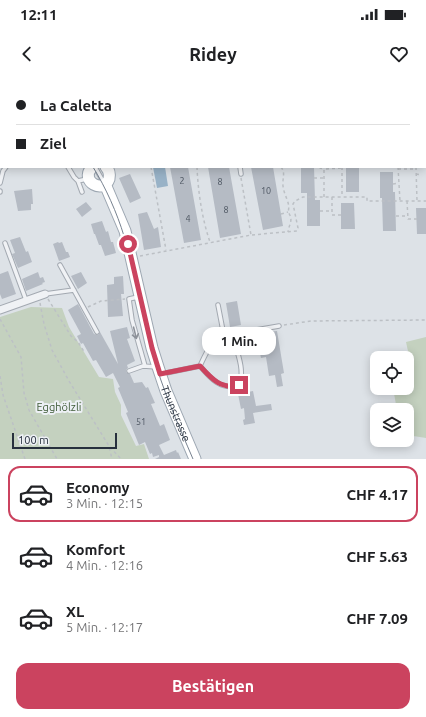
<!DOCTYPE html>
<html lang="de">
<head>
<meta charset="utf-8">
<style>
	:root { --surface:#fff; --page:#f6f6f6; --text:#202124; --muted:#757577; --line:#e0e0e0; --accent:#cb435f }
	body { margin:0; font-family:Ubuntu,sans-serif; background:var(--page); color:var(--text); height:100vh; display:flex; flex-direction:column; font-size:15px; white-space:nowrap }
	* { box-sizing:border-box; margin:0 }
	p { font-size:13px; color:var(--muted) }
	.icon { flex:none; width:22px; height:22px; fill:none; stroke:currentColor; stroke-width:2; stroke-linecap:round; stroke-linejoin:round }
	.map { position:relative; height:379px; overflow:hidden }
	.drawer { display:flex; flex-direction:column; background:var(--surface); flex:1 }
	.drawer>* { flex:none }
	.top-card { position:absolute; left:0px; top:0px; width:426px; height:88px; box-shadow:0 2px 10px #0003; display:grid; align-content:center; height:88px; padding:0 16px; background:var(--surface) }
	.buttons { position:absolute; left:370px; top:271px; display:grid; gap:8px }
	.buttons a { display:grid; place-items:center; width:44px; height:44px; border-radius:8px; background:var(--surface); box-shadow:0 2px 10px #0003; font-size:20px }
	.scale { position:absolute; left:12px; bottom:10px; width:105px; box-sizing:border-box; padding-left:4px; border:2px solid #27303d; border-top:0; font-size:11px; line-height:14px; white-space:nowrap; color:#27303d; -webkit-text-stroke:3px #edf0f5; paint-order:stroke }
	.end { position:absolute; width:18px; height:18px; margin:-9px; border:5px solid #cb435f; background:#fff; box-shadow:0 0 0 2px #fff }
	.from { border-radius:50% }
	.bubble { position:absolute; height:28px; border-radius:12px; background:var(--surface); box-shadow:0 2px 10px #0003; font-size:13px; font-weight:600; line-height:28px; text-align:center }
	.top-card b { display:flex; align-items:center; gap:14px; height:38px; font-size:15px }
	.top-card b+b { border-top:1px solid var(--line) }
	.top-card i { width:10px; height:10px; background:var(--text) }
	ul { padding:7px 0 0; list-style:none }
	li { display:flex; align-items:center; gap:12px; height:56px; margin:0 8px 6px; padding:0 8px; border:2px solid transparent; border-radius:12px }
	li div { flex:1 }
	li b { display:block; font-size:15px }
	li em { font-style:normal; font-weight:600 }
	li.current { border-color:var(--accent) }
	li>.icon { width:36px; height:36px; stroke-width:1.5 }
	.action { display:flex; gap:8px; margin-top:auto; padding:8px 16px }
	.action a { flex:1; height:46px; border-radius:12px; background:var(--accent); color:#fff; font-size:16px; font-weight:600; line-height:46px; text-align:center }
	.status { display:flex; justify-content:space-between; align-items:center; height:28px; padding:0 20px; background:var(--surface); direction:ltr }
	.status svg { height:11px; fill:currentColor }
	header { display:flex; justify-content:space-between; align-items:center; height:52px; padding:0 16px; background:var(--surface); font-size:18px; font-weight:600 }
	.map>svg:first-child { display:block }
	.green { fill:#c4d1bf }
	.water { fill:#98b2c7 }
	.building { fill:#b5bbc4 }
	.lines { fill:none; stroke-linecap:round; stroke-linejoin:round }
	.lane-casing { stroke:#a3a9b1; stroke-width:5.5 }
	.street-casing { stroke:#a3a9b1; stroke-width:9 }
	.primary-casing { stroke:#9da7b2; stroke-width:13 }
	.path { stroke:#bcc0c5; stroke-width:1.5; stroke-dasharray:3 3; stroke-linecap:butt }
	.lane { stroke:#f0f2f5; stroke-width:3.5 }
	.street { stroke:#f0f2f5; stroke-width:7 }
	.primary { stroke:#fff; stroke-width:11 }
	.tram { stroke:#778290; stroke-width:1 }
	.oneway { stroke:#8c9199 }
	.route { stroke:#cb435f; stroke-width:5 }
	.labels { text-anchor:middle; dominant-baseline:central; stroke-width:4; stroke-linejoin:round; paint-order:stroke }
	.number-label { font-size:9px; fill:#4a535f }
	.park-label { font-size:11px; fill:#3d5935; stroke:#edf0f5 }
	.street-label { font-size:11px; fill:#27303d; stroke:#edf0f5 }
</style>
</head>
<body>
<div class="status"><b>12:11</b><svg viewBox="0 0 49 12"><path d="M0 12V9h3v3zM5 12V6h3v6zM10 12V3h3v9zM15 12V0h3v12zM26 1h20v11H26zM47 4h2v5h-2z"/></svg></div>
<header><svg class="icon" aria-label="back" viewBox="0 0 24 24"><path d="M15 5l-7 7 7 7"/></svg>Ridey<svg class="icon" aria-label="heart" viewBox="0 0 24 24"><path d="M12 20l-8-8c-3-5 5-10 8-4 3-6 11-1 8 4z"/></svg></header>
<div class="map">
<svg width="426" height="379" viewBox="0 0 426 379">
	<rect width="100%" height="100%" fill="#dde2e7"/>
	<path class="green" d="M31 227 62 228 69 247 99 297 113 299 115 312 121 325V335L136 366 144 364 149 379H0V237Z
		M426 257V358L407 355V330H397L393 308H407V301L414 299 406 262Z"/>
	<path class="water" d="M153 87H165L168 106 157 108Z"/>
	<path class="building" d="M170 87H188L201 160 184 163Z
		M208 87H229L241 154 220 158Z
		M251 87H273L283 146 263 150Z
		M301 87H314L315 120H320V146H307V113H301Z
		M346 87H359V112H346Z
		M380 92H393V112H395L396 151H383L382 118H380Z
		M130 94 141 118 130 123 119 98Z
		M32 109 33 124H31V130L18 131 14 111Z
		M86 122 92 129 82 137 76 129Z
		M341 123H354L355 149H341Z
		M416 128H426V154H417Z
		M147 132 154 149 158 147 161 167 144 170 138 134Z
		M102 141 106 152 108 151 111 162H113L116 173 105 176 101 165H99L95 154H94L91 144Z
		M20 157 26 172 28 171 32 182 18 188 12 174 15 173 10 160Z
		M58 162 59 163 62 162 66 172H68L70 177 59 181 53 164Z
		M8 191 16 214 2 219 0 214V194Z
		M38 192 40 198 43 197 45 202 42 203 43 204 26 211 22 199Z
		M81 192 87 203 78 209 71 196Z
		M123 196 124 214H121L123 236 108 237 107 205 114 204V197Z
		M237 221 241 245 230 247 226 223Z
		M78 224 94 254 98 255 100 252 118 284 110 251 127 247 130 258 127 259 135 281 127 285 128 288 126 290V292L130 294 134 303 142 302 146 308 148 307 155 323 151 324 160 346 164 344 170 360 159 365 164 375 176 370 177 373 178 372 181 379H155L159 377V375L153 377 152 373 150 374 145 362 139 365 126 333 128 332 118 308 120 307 113 293 106 297 96 280 93 281 83 263 81 264 77 256 81 254 68 230Z
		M277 251 284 293 281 294 283 306 277 307 275 295 269 296 266 277 261 278 260 273 265 272 262 253Z
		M253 311 256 326 271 324 272 330 253 333 255 343 244 345 243 340 245 339 244 328 241 329 238 314Z"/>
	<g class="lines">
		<defs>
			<path id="lane" d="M22 0 24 1
				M68 87 74 97 78 101 87 99
				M95 87 104 103
				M240 87 241 94
				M78 101 82 112
				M0 103 3 91 6 87
				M0 111V112
				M5 163 26 220
				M60 185 97 252
				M45 214 74 210
				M138 217 129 219 132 240 145 286
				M218 225 224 256
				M200 286C210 298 221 311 239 305 245 292 238 274 234 261
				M129 291 143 286 157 287
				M161 294 200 286C207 271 209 264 224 256L234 261 257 256 256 250 279 246"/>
			<path id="street" d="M95 0 96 1
				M142 0 143 1
				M320 0 321 1
				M189 1V0
				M383 1 384 0
				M425 54 426 55
				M0 230 45 214"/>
			<g id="primary">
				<path d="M11 0 12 1"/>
				<path d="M92 87C79 102 104 114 109 99 110 94 109 90 106 87"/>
				<path id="s1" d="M105 104 125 151 152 268 158 287 166 311 195 379"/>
			</g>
		</defs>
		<use href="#lane" class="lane-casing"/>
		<use href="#street" class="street-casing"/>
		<use href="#primary" class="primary-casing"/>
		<path class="path" d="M33 0 35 1
			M50 1V0
			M151 87 166 170
			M197 87C198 111 202 139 210 162
			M281 87C286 93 282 99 283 106 284 116 291 123 288 132 294 140 289 144 288 152
			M320 87V88L324 89
			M342 87V117
			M398 87 400 121
			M416 87 417 121
			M398 89H416
			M416 94 421 95
			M241 98 251 155
			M314 98H324
			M393 104 399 103
			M324 117V89L342 88
			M332 117V135H341
			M407 121 408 139H417
			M320 131H332
			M281 134 288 132
			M396 136H408
			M140 176 251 155 297 151 298 148 293 124 295 121 303 117H367V121H426
			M48 219 71 256 78 262 85 273
			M40 223 44 244 52 270 69 301 109 366 112 379
			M88 227 101 221 125 219
			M0 239 21 277 24 313 29 330 57 379
			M284 245 311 241 426 240
			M0 296 3 315 25 379
			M110 367 121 379"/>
		<use href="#lane" class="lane"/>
		<use href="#street" class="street"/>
		<use href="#primary" class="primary"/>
		<path class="tram" d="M17 0 18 1
			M24 0 26 1
			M93 87C106 108 117 133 124 156 136 194 141 233 152 271 162 309 178 344 193 379"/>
	</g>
	<defs><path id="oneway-shaft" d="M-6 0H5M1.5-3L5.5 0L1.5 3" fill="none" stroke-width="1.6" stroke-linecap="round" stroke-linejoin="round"/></defs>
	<use class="oneway" href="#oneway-shaft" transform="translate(135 253) rotate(76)"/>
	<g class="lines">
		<path class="route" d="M128 164 152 268 160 294 200 286C211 298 221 310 239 305"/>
	</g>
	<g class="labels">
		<g class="number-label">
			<text x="182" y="101">2</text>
			<text x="220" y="102">8</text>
			<text x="266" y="111">10</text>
			<text x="226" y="130">8</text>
			<text x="188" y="139">4</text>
			<text x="141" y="342">51</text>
		</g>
		<g class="park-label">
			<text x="59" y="327">Egghölzli</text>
		</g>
		<g class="street-label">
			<text stroke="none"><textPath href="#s1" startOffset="241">Thunstrasse</textPath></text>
		</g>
	</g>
</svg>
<div class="buttons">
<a><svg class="icon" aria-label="locate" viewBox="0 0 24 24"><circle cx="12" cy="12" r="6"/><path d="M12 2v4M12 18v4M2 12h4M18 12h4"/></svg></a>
<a><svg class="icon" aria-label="layers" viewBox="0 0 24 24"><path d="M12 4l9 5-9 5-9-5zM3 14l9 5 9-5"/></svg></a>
</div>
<div class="scale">100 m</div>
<i class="end from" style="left:128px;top:164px"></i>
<i class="end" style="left:239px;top:305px"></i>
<div class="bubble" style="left:202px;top:247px;width:74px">1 Min.</div>
<div class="top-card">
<b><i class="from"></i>La Caletta</b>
<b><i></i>Ziel</b>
</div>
</div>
<section class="drawer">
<ul>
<li class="current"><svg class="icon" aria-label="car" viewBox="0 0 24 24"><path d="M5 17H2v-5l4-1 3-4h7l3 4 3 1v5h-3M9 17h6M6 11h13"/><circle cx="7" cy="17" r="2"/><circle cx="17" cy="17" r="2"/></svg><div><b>Economy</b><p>3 Min. · 12:15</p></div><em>CHF 4.17</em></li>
<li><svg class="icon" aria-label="car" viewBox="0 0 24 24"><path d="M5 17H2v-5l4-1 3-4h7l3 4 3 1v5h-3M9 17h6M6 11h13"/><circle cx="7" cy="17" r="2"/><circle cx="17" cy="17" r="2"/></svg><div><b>Komfort</b><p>4 Min. · 12:16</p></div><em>CHF 5.63</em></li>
<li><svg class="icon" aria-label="car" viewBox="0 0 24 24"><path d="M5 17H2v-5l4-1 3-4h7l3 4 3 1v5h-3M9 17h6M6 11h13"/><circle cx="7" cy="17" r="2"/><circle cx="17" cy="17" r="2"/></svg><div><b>XL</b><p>5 Min. · 12:17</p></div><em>CHF 7.09</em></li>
</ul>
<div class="action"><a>Bestätigen</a></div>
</section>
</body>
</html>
